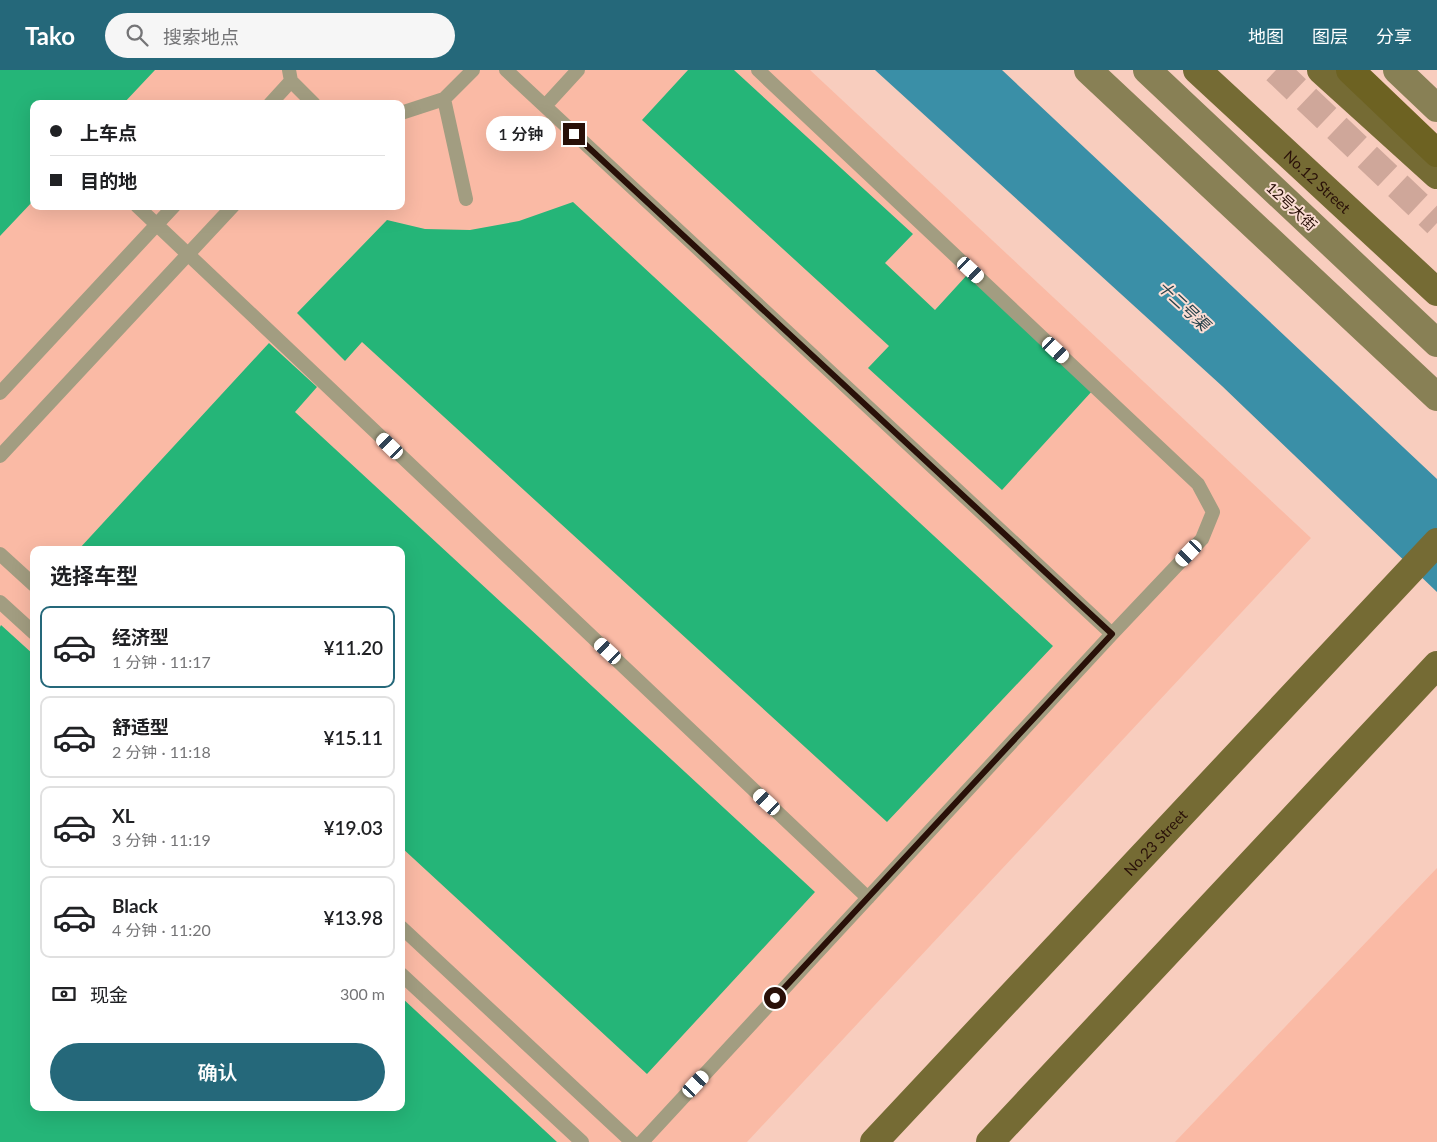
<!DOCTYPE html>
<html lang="zh">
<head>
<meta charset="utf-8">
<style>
	:root { --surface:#fff; --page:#f6f6f6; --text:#202124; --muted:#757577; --line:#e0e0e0; --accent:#25687a }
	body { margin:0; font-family:Lato,"Noto Sans SC",sans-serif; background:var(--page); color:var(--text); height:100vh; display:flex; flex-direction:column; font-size:19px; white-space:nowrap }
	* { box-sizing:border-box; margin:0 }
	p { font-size:16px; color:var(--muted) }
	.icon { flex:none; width:28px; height:28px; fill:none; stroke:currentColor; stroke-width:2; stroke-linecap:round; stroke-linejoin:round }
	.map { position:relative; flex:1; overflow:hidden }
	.drawer { position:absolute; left:30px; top:476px; width:375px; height:565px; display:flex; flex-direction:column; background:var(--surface); border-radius:10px; box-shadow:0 5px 20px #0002 }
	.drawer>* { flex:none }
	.top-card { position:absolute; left:30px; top:30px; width:375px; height:110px; border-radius:10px; box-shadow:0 5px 20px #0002; display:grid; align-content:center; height:110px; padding:0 20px; background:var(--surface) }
	.end { position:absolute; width:22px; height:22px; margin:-11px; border:6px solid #291008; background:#fff; box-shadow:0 0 0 2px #fff }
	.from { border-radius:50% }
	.bubble { position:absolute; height:35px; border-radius:18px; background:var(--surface); box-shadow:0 5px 20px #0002; font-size:16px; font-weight:600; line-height:35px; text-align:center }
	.car { position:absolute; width:15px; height:30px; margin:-15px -8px; border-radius:6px; box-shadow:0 0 4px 1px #0007; background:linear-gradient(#fff 24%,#345 0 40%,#fff 0 76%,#345 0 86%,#fff 0) }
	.top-card b { display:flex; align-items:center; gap:18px; height:48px; font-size:19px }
	.top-card b+b { border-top:1px solid var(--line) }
	.top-card i { width:12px; height:12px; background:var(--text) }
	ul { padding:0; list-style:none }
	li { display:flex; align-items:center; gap:15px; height:82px; margin:0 10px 8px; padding:0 10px; border:2px solid var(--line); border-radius:10px }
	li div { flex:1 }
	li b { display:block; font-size:19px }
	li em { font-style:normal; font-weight:600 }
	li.selected { border-color:var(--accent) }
	li>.icon { width:45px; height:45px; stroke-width:1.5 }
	h2 { padding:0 20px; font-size:22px; line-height:60px }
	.pay { display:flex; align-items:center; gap:12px; height:55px; padding:0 20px; font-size:19px }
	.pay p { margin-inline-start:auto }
	.button { display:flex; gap:10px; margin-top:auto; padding:10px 20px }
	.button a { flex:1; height:58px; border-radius:30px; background:var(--accent); color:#fff; font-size:20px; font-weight:600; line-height:58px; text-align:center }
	header { display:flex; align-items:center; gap:30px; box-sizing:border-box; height:70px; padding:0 25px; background:var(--accent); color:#fff }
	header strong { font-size:24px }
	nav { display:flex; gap:28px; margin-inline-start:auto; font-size:18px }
	.search { width:350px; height:45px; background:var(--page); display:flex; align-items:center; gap:12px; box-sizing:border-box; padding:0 18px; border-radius:28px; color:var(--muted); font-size:19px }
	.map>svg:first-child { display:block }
	.built { fill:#fabaa5; fill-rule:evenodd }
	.water { fill:#3a8fa7 }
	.building { fill:#25b578 }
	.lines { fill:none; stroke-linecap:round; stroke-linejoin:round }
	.trunk-tunnel { stroke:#cfa79a; stroke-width:28; stroke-dasharray:28 14; stroke-linecap:butt }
	.service { stroke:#a29d81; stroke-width:14 }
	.secondary { stroke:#888055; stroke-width:28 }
	.primary { stroke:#756b34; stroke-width:28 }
	.trunk { stroke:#6d6222; stroke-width:28 }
	.route { stroke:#291008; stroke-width:6 }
	.labels { text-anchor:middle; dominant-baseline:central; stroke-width:4; stroke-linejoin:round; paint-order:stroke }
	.street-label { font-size:15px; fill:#291008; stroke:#fbddd4 }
	.water-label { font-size:16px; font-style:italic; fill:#264149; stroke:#fbddd4 }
</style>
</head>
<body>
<header>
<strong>Tako</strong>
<div class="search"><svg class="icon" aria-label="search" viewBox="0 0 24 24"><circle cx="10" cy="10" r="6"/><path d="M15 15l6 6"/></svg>搜索地点</div>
<nav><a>地图</a><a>图层</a><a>分享</a></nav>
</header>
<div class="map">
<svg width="1437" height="1072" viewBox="0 0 1437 1072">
	<rect width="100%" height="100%" fill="#f8cdbe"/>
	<path class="built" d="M0 0H810L1311 468 747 1072H0ZM34 34H401V136H34ZM34 480H401V1038H34Z
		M1437 798V1072H1175Z"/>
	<path class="water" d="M875 0H1002L1437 409V522L1222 316Z"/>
	<path class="building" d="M0 0H155L123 34H34V130L0 166Z
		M688 0H734L913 164 885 193 935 240 967 205 1093 320 1002 420 868 298 889 276 642 50Z
		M573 132 1053 576 887 752 362 272 345 291 297 243 387 150 425 159 470 160 519 151Z
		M269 273 317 317 295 342 815 822 647 1004 401 777V480H80L79 479Z
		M1 555 34 585V1038H401V927L557 1072H0V557Z"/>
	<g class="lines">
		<path class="trunk-tunnel" d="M1276 0 1437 153"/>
		<path class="service" d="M289 0 291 11 314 34
			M506 0 1112 564
			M444 29 466 129
			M270 34 291 11
			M545 36 578 0
			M401 43 444 29 473 0
			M137 136 868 828
			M0 323 174 136
			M0 386 233 136
			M0 484 34 515
			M0 532 34 563
			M401 857 632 1072
			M401 904 582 1072
			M642 1072 1112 564 1202 469 1213 442 1198 414 758 0"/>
		<path class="secondary" d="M1088 0 1437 327
			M1147 0 1437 273
			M1397 0 1437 38"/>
		<g class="primary">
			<path id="s1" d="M1197 0 1437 222"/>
			<path d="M1321 0 1437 105"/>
			<path id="s2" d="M874 1072 1437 472"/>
			<path d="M990 1072 1437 595"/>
		</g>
		<path class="trunk" d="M1350 0 1437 83"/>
	</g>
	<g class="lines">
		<path class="route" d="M574 64 1112 564 775 928"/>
	</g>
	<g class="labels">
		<g class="street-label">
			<text stroke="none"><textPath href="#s1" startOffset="164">No.12 Street</textPath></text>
			<text transform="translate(1292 136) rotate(43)">12号大街</text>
			<text stroke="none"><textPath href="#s2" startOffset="411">No.23 Street</textPath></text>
		</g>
		<g class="water-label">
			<text transform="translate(1184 235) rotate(43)">十二号渠</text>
		</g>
	</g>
</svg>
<i class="end from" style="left:775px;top:928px"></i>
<i class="end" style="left:574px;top:64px"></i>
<div class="bubble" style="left:486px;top:46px;width:70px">1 分钟</div>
<i class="car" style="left:971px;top:200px;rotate:133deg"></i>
<i class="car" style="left:1056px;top:280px;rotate:133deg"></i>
<i class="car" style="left:390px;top:376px;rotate:314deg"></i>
<i class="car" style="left:1189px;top:483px;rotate:224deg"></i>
<i class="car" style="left:608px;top:581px;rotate:313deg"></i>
<i class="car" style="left:767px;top:732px;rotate:313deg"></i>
<i class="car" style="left:696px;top:1014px;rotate:43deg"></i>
<div class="top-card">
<b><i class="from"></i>上车点</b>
<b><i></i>目的地</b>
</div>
<section class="drawer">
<h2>选择车型</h2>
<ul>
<li class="selected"><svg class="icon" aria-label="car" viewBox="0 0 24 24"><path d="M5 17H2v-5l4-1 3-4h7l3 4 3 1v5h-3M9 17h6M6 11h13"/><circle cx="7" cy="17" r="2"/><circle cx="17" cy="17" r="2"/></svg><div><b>经济型</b><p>1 分钟 · 11:17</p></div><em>¥11.20</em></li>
<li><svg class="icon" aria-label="car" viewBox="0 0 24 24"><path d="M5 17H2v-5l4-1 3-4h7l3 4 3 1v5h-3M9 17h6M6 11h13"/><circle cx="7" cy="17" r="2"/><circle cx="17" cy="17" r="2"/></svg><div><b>舒适型</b><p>2 分钟 · 11:18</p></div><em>¥15.11</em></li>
<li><svg class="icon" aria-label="car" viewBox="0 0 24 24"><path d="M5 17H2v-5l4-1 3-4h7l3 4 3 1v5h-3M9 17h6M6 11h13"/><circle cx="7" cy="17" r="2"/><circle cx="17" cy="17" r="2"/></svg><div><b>XL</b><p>3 分钟 · 11:19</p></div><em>¥19.03</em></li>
<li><svg class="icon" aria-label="car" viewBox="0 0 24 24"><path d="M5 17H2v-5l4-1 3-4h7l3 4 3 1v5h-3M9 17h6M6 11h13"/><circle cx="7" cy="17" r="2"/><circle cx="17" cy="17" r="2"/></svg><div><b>Black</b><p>4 分钟 · 11:20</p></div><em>¥13.98</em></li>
</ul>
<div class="pay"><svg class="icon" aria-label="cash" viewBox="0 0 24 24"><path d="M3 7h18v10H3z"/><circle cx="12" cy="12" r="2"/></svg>现金<p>300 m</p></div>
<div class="button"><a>确认</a></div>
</section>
</div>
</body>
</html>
